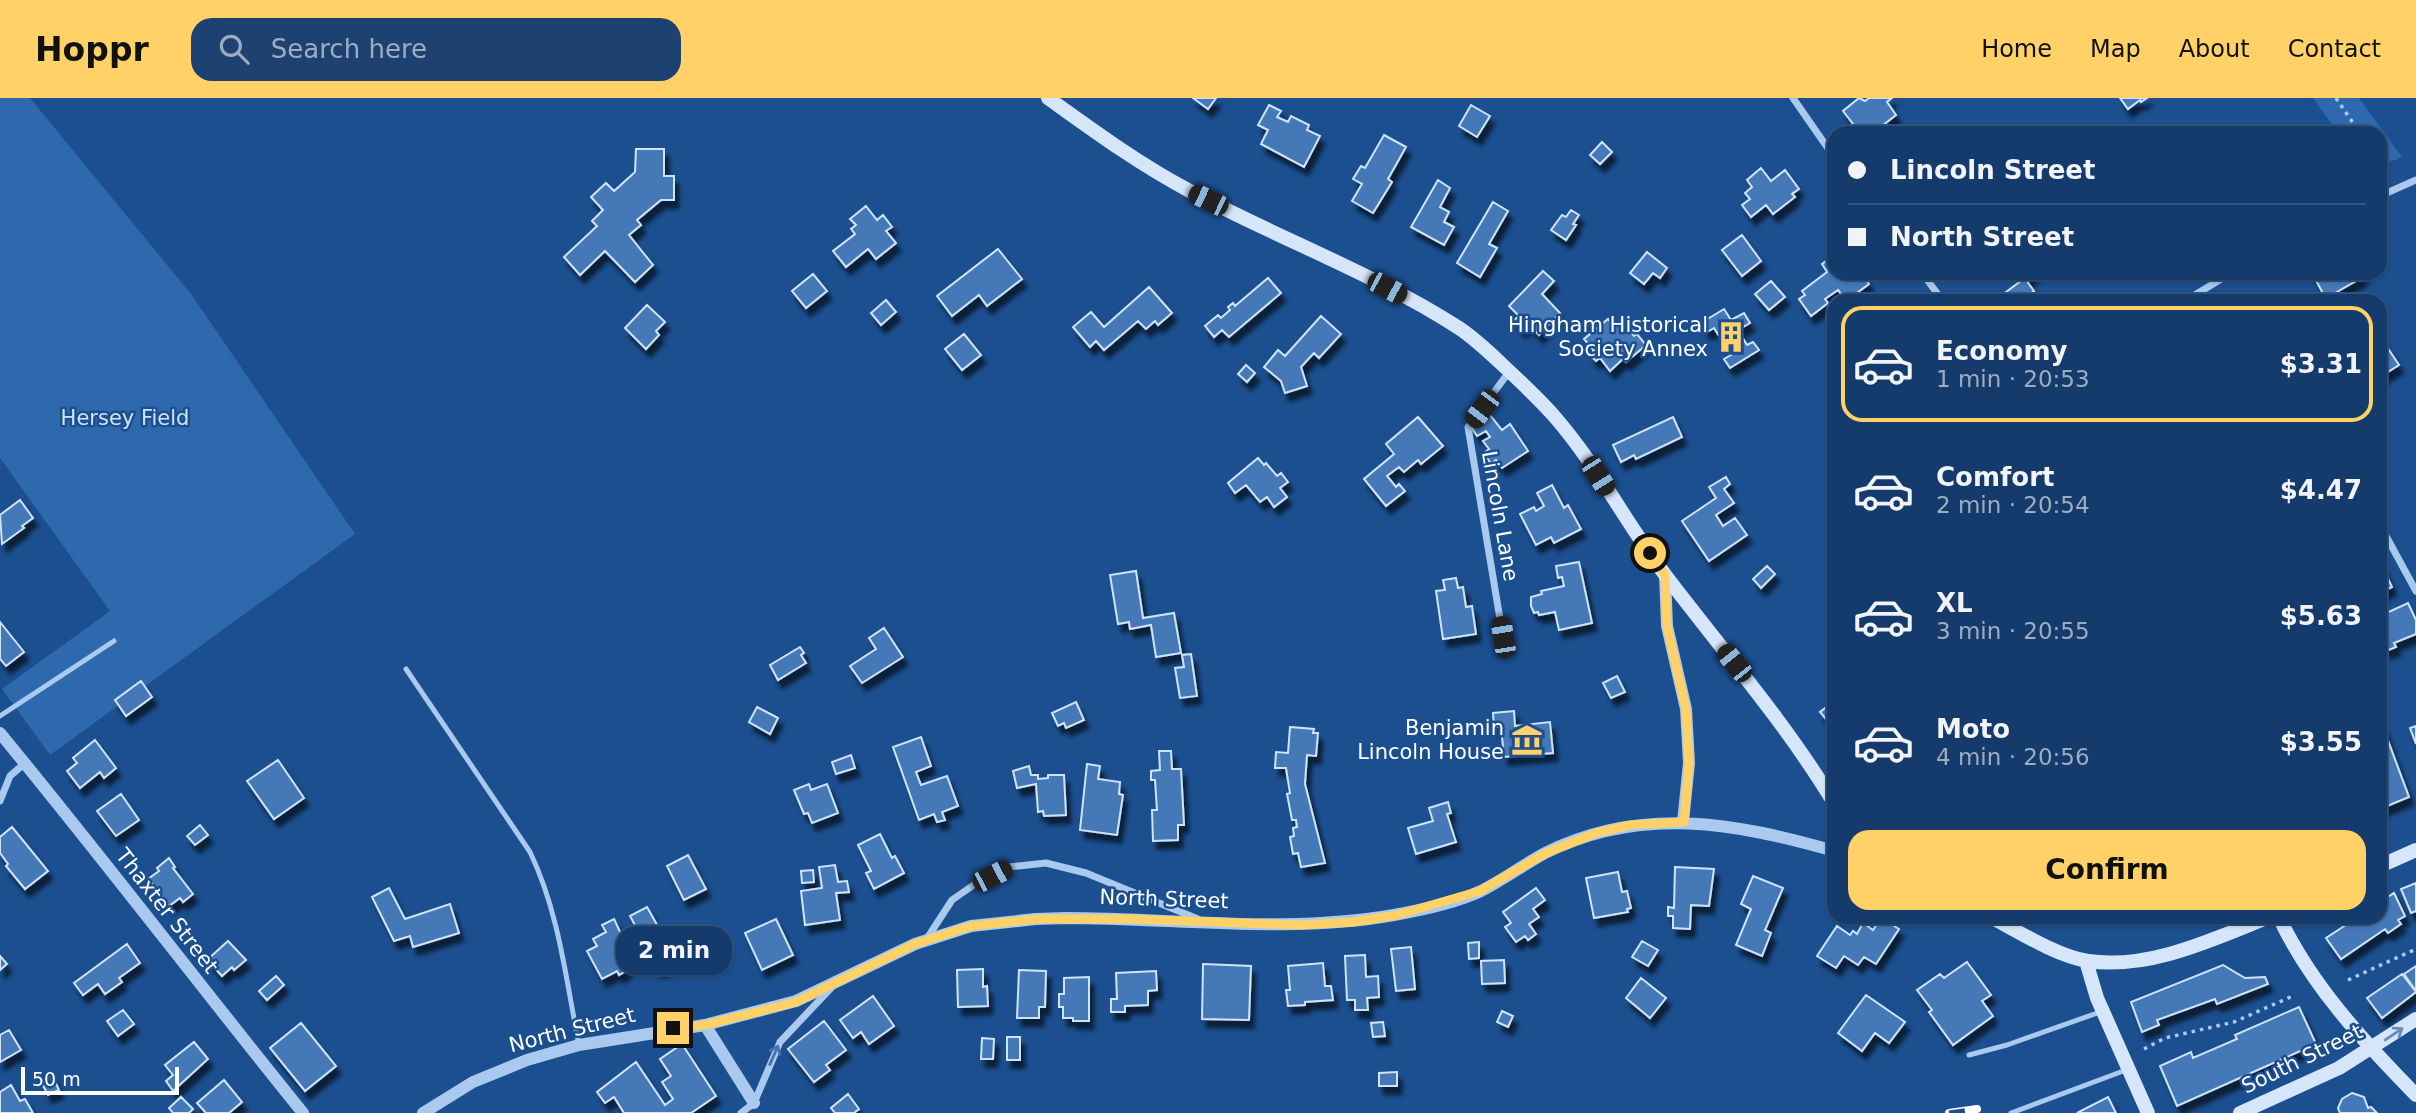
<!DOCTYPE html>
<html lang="en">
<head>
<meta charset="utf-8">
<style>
	:root { --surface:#143b6b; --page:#1d4271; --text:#f1f3f6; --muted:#9dadc1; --line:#33557e; --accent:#ffd166 }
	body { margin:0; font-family:"DejaVu Sans",sans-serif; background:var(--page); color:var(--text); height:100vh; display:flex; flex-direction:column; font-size:26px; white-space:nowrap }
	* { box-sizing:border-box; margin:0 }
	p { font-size:23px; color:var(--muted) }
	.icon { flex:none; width:38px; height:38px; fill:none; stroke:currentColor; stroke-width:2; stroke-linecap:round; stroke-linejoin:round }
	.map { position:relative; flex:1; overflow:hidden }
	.drawer { position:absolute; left:1827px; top:196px; width:560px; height:630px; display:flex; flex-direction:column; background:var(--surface); border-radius:21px; box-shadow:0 2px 5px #0004,0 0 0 2px var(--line) }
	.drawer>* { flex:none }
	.hud { position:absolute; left:1827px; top:28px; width:560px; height:154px; border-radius:21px; box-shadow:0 2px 5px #0004,0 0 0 2px var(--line); display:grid; align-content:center; height:154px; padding:0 21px; background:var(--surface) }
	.scale { position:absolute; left:21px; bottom:18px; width:158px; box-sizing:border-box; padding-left:7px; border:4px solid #fff; border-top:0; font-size:19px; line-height:24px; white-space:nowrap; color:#fff; -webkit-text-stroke:5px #1b4f8f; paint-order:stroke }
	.end { position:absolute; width:32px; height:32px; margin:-16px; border:9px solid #ffd166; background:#111; box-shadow:0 0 0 4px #111 }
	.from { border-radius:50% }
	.bubble { position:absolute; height:49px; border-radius:21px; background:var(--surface); box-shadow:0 2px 5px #0004,0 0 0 2px var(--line); font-size:23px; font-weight:700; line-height:49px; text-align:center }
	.car { position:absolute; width:21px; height:42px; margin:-21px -10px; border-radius:9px; box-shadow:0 0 5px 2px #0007; background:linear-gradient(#222 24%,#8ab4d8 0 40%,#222 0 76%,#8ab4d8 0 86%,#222 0) }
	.hud b { display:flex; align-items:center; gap:24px; height:66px; font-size:26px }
	.hud b+b { border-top:2px solid var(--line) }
	.hud i { width:18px; height:18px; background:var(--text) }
	ul { padding:12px 0 0; list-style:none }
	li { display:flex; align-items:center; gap:21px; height:116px; margin:0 14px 10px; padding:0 7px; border:4px solid transparent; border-radius:21px }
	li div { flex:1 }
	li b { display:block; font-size:26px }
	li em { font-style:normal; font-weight:700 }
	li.current { border-color:var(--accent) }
	li>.icon { width:63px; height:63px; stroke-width:1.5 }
	.button { display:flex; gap:14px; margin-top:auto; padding:14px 21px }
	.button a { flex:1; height:80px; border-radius:21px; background:var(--accent); color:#111; font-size:28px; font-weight:700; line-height:80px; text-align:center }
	header { display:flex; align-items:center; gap:42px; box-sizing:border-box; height:98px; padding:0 35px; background:var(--accent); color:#111 }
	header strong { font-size:33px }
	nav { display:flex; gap:38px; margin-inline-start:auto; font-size:24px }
	.search { width:490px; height:63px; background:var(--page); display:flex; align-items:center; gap:18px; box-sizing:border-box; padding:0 24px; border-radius:21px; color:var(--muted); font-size:26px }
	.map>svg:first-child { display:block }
	.green { fill:#2e69ad }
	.building { fill:#4478b7; stroke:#cfe3fa; stroke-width:2; filter:url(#shadow) }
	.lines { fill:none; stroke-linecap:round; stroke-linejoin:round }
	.path { stroke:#a9c9ee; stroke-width:3.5; stroke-dasharray:3.5 5; stroke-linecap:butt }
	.service { stroke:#a9c9ee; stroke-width:5 }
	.minor { stroke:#a9c9ee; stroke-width:7 }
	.tertiary { stroke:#a9c9ee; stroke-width:12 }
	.secondary { stroke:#d6e6fa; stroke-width:14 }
	.rail-casing { stroke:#fff; stroke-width:8 }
	.rail { stroke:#1b4f8f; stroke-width:5; stroke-dasharray:16; stroke-linecap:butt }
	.oneway { stroke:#668bba }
	.oneway2 { stroke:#4674ac }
	.route { stroke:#ffd166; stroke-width:9 }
	.labels { text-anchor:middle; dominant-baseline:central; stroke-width:5; stroke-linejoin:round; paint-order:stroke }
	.poi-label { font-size:21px; fill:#fff; stroke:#1b4f8f; text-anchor:end }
	.park-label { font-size:21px; fill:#cfe3fa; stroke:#1b4f8f }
	.street-label { font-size:21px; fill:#fff; stroke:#1b4f8f }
</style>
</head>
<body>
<header>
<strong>Hoppr</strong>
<div class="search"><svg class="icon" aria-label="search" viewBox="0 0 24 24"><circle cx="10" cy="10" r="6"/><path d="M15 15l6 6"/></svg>Search here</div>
<nav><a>Home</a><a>Map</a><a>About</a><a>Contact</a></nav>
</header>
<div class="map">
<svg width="2416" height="1015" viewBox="0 0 2416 1015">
	<defs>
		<filter id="shadow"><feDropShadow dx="4.5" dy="8" stdDeviation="2" flood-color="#0009"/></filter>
	</defs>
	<rect width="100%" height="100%" fill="#1b4f8f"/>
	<path class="green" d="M0 0H30L191 196 355 436 50 657 2 591 110 513 0 360Z
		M2313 0H2359L2402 59 2380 68V35H2338Z"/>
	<path class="building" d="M1193 0H1216L1208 11Z
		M1859 0 1865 3 1869 0H1892L1887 4 1896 17 1873 35H1852L1857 31 1843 13Z
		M2120 0H2147L2141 4 2140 2 2128 11Z
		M1269 7 1281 13 1277 19 1288 24 1291 18 1309 27 1307 32 1320 38 1304 69 1261 46 1268 32 1258 27Z
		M1471 7 1490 18 1477 39 1459 28Z
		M1384 37 1406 49 1388 81 1392 84 1373 115 1352 103 1362 86 1353 81 1361 68 1365 70Z
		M1602 44 1612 54 1600 66 1590 57Z
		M636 51H664V78H674V102H661L637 122 641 127 629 137 653 167 635 184 605 153 580 177 564 159 597 128 592 123 603 112 591 99 606 85 614 93 635 74Z
		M1761 70 1771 83 1785 72 1799 91 1792 96 1795 99 1773 116 1766 107 1751 119 1742 107 1750 101 1745 95 1752 89 1747 82Z
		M1438 82 1450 90 1440 109 1449 114 1444 124 1454 129 1444 147 1411 129Z
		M1493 104 1508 113 1489 146 1497 150 1480 179 1457 165Z
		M866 108 877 122 883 117 892 129 886 133 896 145 876 161 868 151 846 169 833 153 855 136 851 131 856 127 850 121Z
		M1571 112 1579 117 1573 126 1576 127 1566 142 1551 132 1562 117 1566 119Z
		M1742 137 1761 163 1742 178 1722 152Z
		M998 151 1022 181 987 208 979 197 952 218 937 198Z
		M1647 154 1667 170 1660 180 1653 175 1644 186 1630 175Z
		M1834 157V175H1861L1869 186 1846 203 1838 192 1825 201 1828 205 1811 218 1799 201 1805 197 1802 193 1827 174 1822 166Z
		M1543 173 1554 183 1542 196 1560 215 1539 237 1528 226 1522 232 1513 223 1519 218 1509 208Z
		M2017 175H2035L2026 182 2034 193 2030 196 2035 203H1994L2022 182Z
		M2312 175H2361L2363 179 2335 195 2340 203H2318L2325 199Z
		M813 176 827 193 806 210 792 193Z
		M1268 180 1281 195 1229 239 1222 232 1214 239 1205 228 1218 217 1221 220 1230 212 1228 209 1233 205 1235 208Z
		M1771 183 1785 199 1769 212 1755 196Z
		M1149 189 1172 215 1158 227 1155 223 1146 231 1138 223 1104 252 1096 243 1090 249 1073 229 1091 214 1104 229Z
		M886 202 896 214 881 227 871 215Z
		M647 207 665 224 656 233 659 237 646 251 625 230Z
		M1724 211 1731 222 1744 215 1750 225 1738 232 1747 247 1753 244 1759 252 1730 270 1724 261 1731 257 1714 230 1707 234 1701 225Z
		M1321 218 1341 236 1319 260 1314 255 1301 269 1307 288 1285 295 1281 283 1264 269 1278 252 1285 258Z
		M1608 221 1614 228 1621 222 1634 238 1637 236 1646 247 1626 264 1623 261 1610 273 1600 260 1596 263 1590 257 1594 253 1584 241Z
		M964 236 981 257 962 272 945 251Z
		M2387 249 2399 267 2380 279V254Z
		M1246 267 1255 275 1247 284 1238 276Z
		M1486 312 1502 332 1510 326 1528 353 1502 370 1496 362 1491 366 1484 355 1489 351 1483 343 1490 339 1486 333 1477 338 1471 329Z
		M1418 319 1443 348 1421 366 1418 362 1404 374 1399 369 1387 378 1396 389 1399 386 1405 393 1386 408 1364 381 1394 356 1386 346Z
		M1673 319 1682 339 1636 361 1634 357 1621 364 1613 347Z
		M1258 360 1264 367 1266 365 1277 378 1281 375 1288 384 1280 390 1287 399 1274 409 1267 399 1260 404 1246 387 1235 395 1228 385Z
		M1726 379 1730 386 1724 391 1734 405 1716 417 1723 428 1735 420 1747 437 1709 463 1682 423 1716 400 1709 389Z
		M1552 387 1564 410 1568 407 1581 431 1554 445 1551 439 1536 447 1520 416 1534 409 1536 413 1544 408 1537 395Z
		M20 402 33 420 22 428 24 430 2 446 0 417Z
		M1579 464 1592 525 1559 532 1555 514 1539 517 1538 514 1534 515 1531 508V499L1542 496 1541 493 1564 488 1562 479 1558 480 1556 468Z
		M2380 464 2392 489 2380 495Z
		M1767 468 1775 476 1761 490 1753 481Z
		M1136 473 1143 520 1174 515 1181 555 1156 559 1151 527 1130 531 1129 524 1118 526 1110 477Z
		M1456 480 1458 490 1463 489 1466 509 1472 508 1476 536 1443 541 1436 493 1445 492 1443 482Z
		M2408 505 2416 522V536L2394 545 2396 549 2386 553 2380 541V518Z
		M0 524 24 554 6 568 0 561Z
		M884 530 903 559 862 585 850 568 876 551 869 540Z
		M800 549 804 555 801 557 806 565 778 582 770 567Z
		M1191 556 1197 598 1180 600 1175 570 1184 569 1182 557Z
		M1617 578 1625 594 1611 600 1603 585Z
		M141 583 152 599 126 618 115 602Z
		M1834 603V631L1820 614Z
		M1076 604 1084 622 1066 630 1064 625 1058 628 1052 615Z
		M757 609 778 620 770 636 749 624Z
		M1514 613 1515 628 1550 624 1553 655 1504 659 1501 629H1494L1493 615Z
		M2380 621 2409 699 2380 711Z
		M2416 628V646L2410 630Z
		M1290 629 1314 631 1313 635H1318L1316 658 1307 657 1305 686 1325 765 1301 769 1298 755 1293 756 1290 739 1294 738 1293 730 1297 729 1296 722H1292L1287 696 1290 695 1286 670H1275L1276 654 1288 655Z
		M921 639 931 668 916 674 921 687 947 678 958 708 942 714 945 722 937 724 934 716 919 722 893 649Z
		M95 642 116 670 104 680 100 674 80 690 67 673 77 665 73 660Z
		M1159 653H1171L1172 671H1181L1184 727H1178V742L1153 743 1152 712H1157L1155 682H1151V673L1160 672Z
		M851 657 855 670 836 676 832 664Z
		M278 662 304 700 274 721 247 683Z
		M1087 666 1100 668 1098 681 1120 684 1119 696 1123 697 1117 737 1080 732Z
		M1029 668 1031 677H1038V681L1048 680V677H1064L1066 717 1044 718 1043 713 1038 714 1036 686 1017 690 1013 673Z
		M809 686 811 692 827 686 838 715 812 725 808 715 804 716 794 692Z
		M121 696 139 722 116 738 97 713Z
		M1448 704 1451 715 1447 716 1456 744 1416 756 1408 730 1433 723 1429 710Z
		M200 727 208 737 195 747 187 738Z
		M12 729 48 773 25 791 6 768 8 766 0 755V739Z
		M880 736 892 760 895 758 904 775 874 791 866 775 871 773 858 747Z
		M688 757 706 791 684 802 667 768Z
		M169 760 175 769 173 770 193 796 183 804 180 800 169 808 148 781 159 773 157 770Z
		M835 767 838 784 847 783 849 794 836 795 840 822 805 827 801 793 822 790 819 769Z
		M1675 769 1714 771 1709 808 1691 807 1690 831 1673 830V818H1668V809L1674 810Z
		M813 772 814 784 802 785 801 773Z
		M1618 774 1622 794 1627 793 1631 810 1627 811 1628 814 1594 820 1586 780Z
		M1753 778 1783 790 1765 832 1771 835 1762 858 1736 847 1751 811 1741 806Z
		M2416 785V813L2411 815 2401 791Z
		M389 790 405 821 450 806 459 835 413 849 410 838 394 843 372 799Z
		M1536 790 1545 802 1533 811 1539 819 1529 826 1536 836 1528 842 1525 838 1516 844 1505 829 1511 825 1503 814Z
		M2394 795 2405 818 2398 822 2401 826 2388 835 2385 831 2341 861 2326 840 2358 819H2380V804Z
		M647 809 660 832 663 831 679 862 659 872 630 818Z
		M1881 820 1899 831 1876 866 1864 859 1858 867 1844 858 1836 870 1817 858 1837 828 1850 837 1853 833 1857 836 1863 825 1873 832Z
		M614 821 621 836 624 834 638 863 624 870 626 873 619 877 617 873 602 881 587 853 597 848 593 841 606 834 602 827Z
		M776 821 793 857 762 872 745 835Z
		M228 843 246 862 234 872 232 869 222 878 207 862Z
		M1642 843 1658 852 1648 868 1632 859Z
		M1479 844V860L1469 861 1468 845Z
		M127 846 140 865 119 880 122 884 105 896 98 886 83 897 74 885Z
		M1411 849 1415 891 1396 893 1391 851Z
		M1365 857 1366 879 1378 878 1379 899 1367 900 1368 912H1355V902H1347L1345 858Z
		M0 858 7 866 0 872Z
		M1504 862 1505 885 1482 886 1481 863Z
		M1967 864 1991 897 1982 903 1993 918 1953 947 1929 914 1932 912 1917 892 1940 876 1944 880Z
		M1323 865 1325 888H1331L1333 902 1305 904V907L1288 908 1286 892H1290L1288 868Z
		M1203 866 1251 868 1249 922 1202 921Z
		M2223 867 2245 880 2265 879 2268 886 2217 906 2215 901 2157 922 2159 927 2142 934 2131 904Z
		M2416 868V893L2404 876Z
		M983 871V889L987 888 988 908 958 909 957 872Z
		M1019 872 1046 873 1045 909H1039V920H1017Z
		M1156 873 1157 892 1148 893V907L1125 908V914H1111V901H1117L1116 875Z
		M2402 876 2416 894 2382 920 2367 900Z
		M276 878 284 887 267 902 259 893Z
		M1089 879V923H1073V920H1063V909H1059V896H1064V880Z
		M1641 880 1666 900 1650 920 1626 900Z
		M1866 897 1905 924 1889 945 1875 935 1862 953 1838 935Z
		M873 898 894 928 869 946 861 934 853 940 840 922Z
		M2299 909 2316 946 2177 1008 2160 968 2191 954 2193 960 2237 941 2235 937Z
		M123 912 134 926 118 938 107 923Z
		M1502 913 1513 918 1508 929 1497 924Z
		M824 923 846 952 826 967 830 972 814 984 788 951Z
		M1383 924 1385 938 1373 939 1371 925Z
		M301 925 336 968 305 993 270 950Z
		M9 932 21 952 0 964V937Z
		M1007 939H1020V962H1007Z
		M982 940 994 941 993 961H981Z
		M194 944 208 961 173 993 166 983 173 977 165 967Z
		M682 946 716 998 691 1015H624L614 999 605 1005 597 994 636 964 665 1007 673 1001 662 984 671 978 660 961Z
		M1397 974V988H1379V975Z
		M52 977 59 992 48 997 40 982Z
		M224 982 242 1004 229 1015H206L197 1005Z
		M11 987 20 1003 25 1001 33 1015H0V994Z
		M2352 995 2364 999 2368 1010 2371 1009 2377 1015H2340L2338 1010 2342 1001Z
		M848 996 859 1011 854 1015H835L831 1010Z
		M181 999 193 1011 189 1015H173L169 1010Z
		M2108 999 2116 1015H2077Z"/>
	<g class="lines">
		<path class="path" d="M2336 0 2360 35
			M2380 66 2389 80
			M2348 882 2416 851
			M2144 951 2165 940 2234 924 2295 897"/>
		<path class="service" d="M406 571 530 754C559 814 566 882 579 947
			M0 618 114 543
			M1969 957 2007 947 2100 914
			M2011 1015 2126 972"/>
		<path class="minor" d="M1793 0 1834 59
			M2380 98 2416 82
			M1922 175 1943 203
			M2185 203 2231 175
			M2380 427 2416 493
			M1503 539 1468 329 1509 274
			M0 703 10 678 25 665
			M926 842 952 802 975 786 1008 769 1046 765 1086 775 1198 821
			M741 1015 754 1005 780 944 831 890"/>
		<path class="tertiary" d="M1665 477 1667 528 1686 611 1689 665 1683 724
			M0 635C103 760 201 889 303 1015
			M705 927 754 1005
			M423 1015 473 984 527 962 579 947 705 927 796 903 915 846 971 828 1036 821 1066 820C1174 820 1287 836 1394 817 1422 812 1455 805 1481 793 1503 782 1523 767 1545 755 1641 707 1736 725 1834 753"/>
		<path class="secondary" d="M1048 0C1094 33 1139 66 1188 92 1277 140 1374 175 1459 230 1477 242 1493 258 1508 272 1524 287 1540 302 1554 318 1597 367 1627 427 1666 478 1723 553 1785 624 1834 705
			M2380 768 2416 752
			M1991 819C2019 834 2057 858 2088 863 2149 872 2214 841 2269 819
			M2279 819C2311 887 2364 944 2416 997
			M2086 863 2097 900 2148 1015
			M2240 1015 2339 970 2416 921"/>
		<defs>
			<path id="rail" d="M1949 1015 1977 1011"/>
		</defs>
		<use href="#rail" class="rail-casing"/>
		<use href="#rail" class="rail"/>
	</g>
	<defs><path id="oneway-shaft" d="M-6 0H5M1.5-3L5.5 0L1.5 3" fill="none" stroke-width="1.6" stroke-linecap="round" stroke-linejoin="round" transform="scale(1.75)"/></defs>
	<use class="oneway" href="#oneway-shaft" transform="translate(2394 936) rotate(-34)"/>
	<use class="oneway2" href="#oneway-shaft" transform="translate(774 957) rotate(-66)"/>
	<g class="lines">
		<path class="route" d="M673 930 705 927 796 904 915 846 971 828 1036 821H1131L1300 827 1353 824 1397 817 1480 793 1546 755 1596 735 1630 727 1684 724 1689 665 1686 611 1667 528 1665 477 1650 455"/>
	</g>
	<defs>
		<symbol id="building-bare" viewBox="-9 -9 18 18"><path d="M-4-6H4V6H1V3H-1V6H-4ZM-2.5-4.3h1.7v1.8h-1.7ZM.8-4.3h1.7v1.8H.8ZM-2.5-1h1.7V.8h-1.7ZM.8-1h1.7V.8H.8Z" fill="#ffd166" stroke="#1b4f8f" stroke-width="2.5" paint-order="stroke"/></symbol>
		<symbol id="museum-bare" viewBox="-9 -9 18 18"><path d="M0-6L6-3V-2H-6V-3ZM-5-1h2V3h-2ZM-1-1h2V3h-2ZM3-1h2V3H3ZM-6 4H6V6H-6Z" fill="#ffd166" stroke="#1b4f8f" stroke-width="2.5" paint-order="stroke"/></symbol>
	</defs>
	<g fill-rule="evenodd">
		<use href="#building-bare" x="1709" y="217" width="44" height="44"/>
		<use href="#museum-bare" x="1505" y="620" width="44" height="44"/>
	</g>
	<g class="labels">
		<g class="poi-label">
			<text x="1708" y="227">Hingham Historical<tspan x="1708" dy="24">Society Annex</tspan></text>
			<text x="1504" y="630">Benjamin<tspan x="1504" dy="24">Lincoln House</tspan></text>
		</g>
		<g class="park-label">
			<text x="125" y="320">Hersey Field</text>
		</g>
		<g class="street-label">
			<text transform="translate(1500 418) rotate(80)">Lincoln Lane</text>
			<text transform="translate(1164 801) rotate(2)">North Street</text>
			<text transform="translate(167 813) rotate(52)">Thaxter Street</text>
			<text transform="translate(572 932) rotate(-14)">North Street</text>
			<text transform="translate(2302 961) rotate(-26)">South Street</text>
		</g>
	</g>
</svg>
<div class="scale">50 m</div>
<i class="end from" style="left:1650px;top:455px"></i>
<i class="end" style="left:673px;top:930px"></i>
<div class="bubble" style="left:616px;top:828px;width:116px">2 min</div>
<i class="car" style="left:1208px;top:102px;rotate:296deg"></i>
<i class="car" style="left:1387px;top:190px;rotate:118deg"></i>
<i class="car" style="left:1482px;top:311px;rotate:217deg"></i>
<i class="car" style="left:1598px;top:378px;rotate:148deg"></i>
<i class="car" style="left:1503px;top:539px;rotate:351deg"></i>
<i class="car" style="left:1734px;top:565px;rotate:321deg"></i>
<i class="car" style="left:992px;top:778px;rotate:63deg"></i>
<div class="hud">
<b><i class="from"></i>Lincoln Street</b>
<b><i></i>North Street</b>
</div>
<section class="drawer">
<ul>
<li class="current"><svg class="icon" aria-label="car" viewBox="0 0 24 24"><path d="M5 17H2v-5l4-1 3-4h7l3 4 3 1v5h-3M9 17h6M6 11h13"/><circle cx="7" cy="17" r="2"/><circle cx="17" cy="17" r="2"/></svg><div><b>Economy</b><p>1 min · 20:53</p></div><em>$3.31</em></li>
<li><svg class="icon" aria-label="car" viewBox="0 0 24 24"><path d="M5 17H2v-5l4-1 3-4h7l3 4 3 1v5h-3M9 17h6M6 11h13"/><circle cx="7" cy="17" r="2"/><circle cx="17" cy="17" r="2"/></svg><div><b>Comfort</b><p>2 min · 20:54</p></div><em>$4.47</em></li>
<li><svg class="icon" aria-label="car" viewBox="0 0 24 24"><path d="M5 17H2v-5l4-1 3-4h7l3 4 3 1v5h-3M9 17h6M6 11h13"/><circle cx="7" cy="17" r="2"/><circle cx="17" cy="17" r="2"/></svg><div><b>XL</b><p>3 min · 20:55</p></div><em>$5.63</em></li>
<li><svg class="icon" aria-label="car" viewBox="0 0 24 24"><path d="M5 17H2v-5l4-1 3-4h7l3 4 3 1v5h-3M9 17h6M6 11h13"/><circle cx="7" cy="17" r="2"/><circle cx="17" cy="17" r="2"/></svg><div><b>Moto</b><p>4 min · 20:56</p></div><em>$3.55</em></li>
</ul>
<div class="button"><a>Confirm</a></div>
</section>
</div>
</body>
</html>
